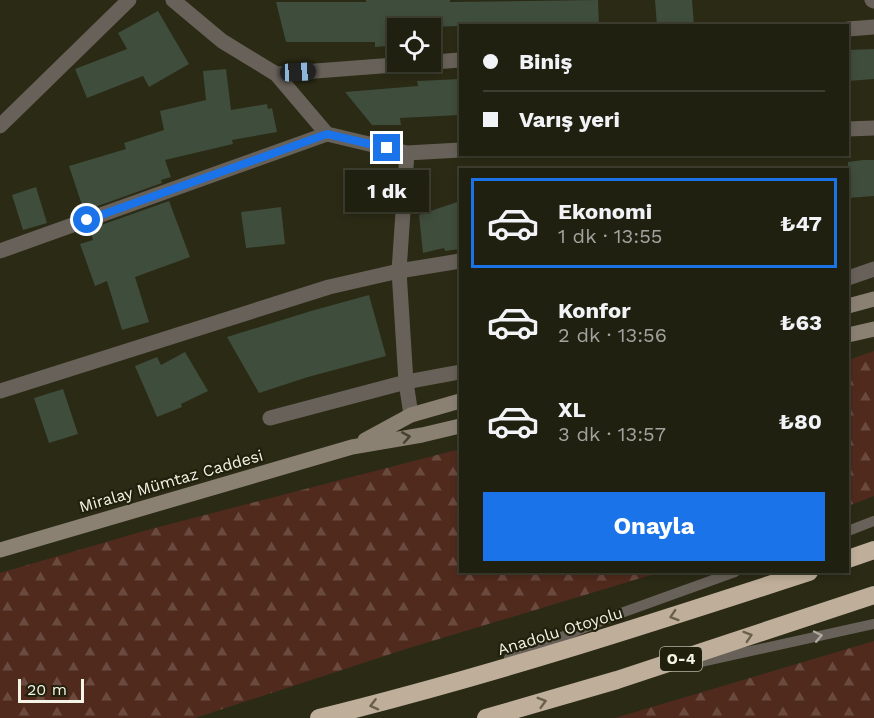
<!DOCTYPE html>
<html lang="tr">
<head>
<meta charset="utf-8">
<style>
	:root { --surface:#202010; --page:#282819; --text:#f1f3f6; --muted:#a2a39f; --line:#3d3e30; --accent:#1a73e8 }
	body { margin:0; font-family:"Work Sans",sans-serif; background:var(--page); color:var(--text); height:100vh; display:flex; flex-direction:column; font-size:22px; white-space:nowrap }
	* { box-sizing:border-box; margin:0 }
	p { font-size:20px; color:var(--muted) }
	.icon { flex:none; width:33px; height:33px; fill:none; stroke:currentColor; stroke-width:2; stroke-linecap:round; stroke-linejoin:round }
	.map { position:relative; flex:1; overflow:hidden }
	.side { position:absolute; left:459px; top:168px; width:390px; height:405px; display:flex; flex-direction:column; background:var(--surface); border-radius:0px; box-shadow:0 3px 9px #0003,0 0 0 2px var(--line) }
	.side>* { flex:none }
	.guide { position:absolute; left:459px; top:24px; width:390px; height:132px; border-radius:0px; box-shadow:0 3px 9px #0003,0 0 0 2px var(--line); display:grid; align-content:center; height:132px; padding:0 24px; background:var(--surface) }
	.fabs { position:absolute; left:387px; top:18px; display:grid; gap:12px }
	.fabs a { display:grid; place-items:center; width:54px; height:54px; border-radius:0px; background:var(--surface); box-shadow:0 3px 9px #0003,0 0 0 2px var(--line); font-size:30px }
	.scale { position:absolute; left:18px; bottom:15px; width:66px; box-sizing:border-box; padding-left:6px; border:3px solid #f3f3e6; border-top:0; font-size:16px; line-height:21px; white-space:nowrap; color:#f3f3e6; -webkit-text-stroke:4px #21200c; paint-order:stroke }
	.end { position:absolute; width:27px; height:27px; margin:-14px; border:8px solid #1a73e8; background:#fff; box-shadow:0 0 0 3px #fff }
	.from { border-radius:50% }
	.bubble { position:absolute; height:42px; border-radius:0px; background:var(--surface); box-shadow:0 3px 9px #0003,0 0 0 2px var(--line); font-size:20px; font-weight:700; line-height:42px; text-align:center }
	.car { position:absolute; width:18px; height:36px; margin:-18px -9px; border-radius:8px; box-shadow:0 0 4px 2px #0007; background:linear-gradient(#222 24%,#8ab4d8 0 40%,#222 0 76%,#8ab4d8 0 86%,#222 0) }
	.guide b { display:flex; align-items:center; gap:21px; height:57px; font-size:22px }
	.guide b+b { border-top:2px solid var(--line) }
	.guide i { width:15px; height:15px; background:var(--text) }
	ul { padding:10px 0 0; list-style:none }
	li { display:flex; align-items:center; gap:18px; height:90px; margin:0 12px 9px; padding:0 12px; border:3px solid transparent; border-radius:0px }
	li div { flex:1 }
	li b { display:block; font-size:22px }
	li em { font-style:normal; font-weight:700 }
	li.on { border-color:var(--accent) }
	li>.icon { width:54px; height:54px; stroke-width:1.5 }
	.cta { display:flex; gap:12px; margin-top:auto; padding:12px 24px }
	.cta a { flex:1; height:69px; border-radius:0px; background:var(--accent); color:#fff; font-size:24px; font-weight:700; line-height:69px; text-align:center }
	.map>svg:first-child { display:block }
	.forest { fill:url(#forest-firs) }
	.building { fill:#3f4d3c }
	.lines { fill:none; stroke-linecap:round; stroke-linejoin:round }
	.service { stroke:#686159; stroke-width:10 }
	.minor { stroke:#686159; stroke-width:15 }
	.tertiary { stroke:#686159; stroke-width:15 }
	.secondary { stroke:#8b8173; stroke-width:15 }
	.motorway { stroke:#bfaf9a; stroke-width:18 }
	.oneway { stroke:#464230 }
	.oneway2 { stroke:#68604c }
	.oneway3 { stroke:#aeaaa0 }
	.route { stroke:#1a73e8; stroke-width:8 }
	.labels { text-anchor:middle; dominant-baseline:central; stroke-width:4.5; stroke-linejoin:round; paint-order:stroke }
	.shield { fill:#21200c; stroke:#b4b4a5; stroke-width:1.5 }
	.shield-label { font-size:15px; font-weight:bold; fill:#f3f3e6 }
	.street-label { font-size:16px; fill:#f3f3e6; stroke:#21200c }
</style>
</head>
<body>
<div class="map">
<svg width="874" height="718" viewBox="0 0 874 718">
	<defs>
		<pattern id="forest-firs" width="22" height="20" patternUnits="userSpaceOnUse" patternTransform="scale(1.5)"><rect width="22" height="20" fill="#502a1d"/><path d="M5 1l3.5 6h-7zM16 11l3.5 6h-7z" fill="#6a493e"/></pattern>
	</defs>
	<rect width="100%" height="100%" fill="#2a2a15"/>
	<path class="forest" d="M874 351V496L848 506V360Z
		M460 449V572H661L406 649 195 718H0V573L147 530Z
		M874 641V718H615Z"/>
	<path class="building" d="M366 0H450V2L598 0 599 26H460L398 28V45L375 47V42H286L276 2H366Z
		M655 0H692L694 26H657Z
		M158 11 189 64 149 87 143 76 87 98 75 69 127 49 118 33Z
		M874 49V79L848 81V50Z
		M226 69 231 110 267 104 268 109 272 108 277 132 232 140 233 144 165 160 171 177 161 180 162 183 84 211 69 166 126 149 124 143 164 130 160 111 206 100 203 71Z
		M460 79V115L400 118 401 125H372L345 92 418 86 417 81Z
		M863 160H874V196L848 198V162Z
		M36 187 47 223 23 230 12 195Z
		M169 201 190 257 135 277 149 322 122 330 107 281 95 286 80 244 93 240 90 229Z
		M460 201V249L445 251 444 248 423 253 419 215Z
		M281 207 285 244 246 248 241 212Z
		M369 295 386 356 308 377 259 393 227 337 311 311Z
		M185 352 208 391 181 404 182 407 157 417 135 366 157 357 161 365Z
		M63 389 78 434 49 443 34 398Z"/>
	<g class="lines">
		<path class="service" d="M848 531 874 521
			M509 658 624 612 735 572
			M687 665 874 624"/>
		<path class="minor" d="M173 0 222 41 276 74 460 60
			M848 29 874 27
			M276 74 327 134
			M0 126 129 0
			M848 129 874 128
			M407 153 399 271 406 382 411 415
			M0 251 327 134 407 153 460 150
			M848 278 874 269
			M0 391 329 287 399 271 460 261
			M270 418 406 382 460 372"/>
		<path class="tertiary" d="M872 0 874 1"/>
		<path class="secondary" d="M848 306 874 299
			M848 335 874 329
			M365 440 411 415 460 401
			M0 550 352 447 422 435 460 426"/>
		<path class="motorway" d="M848 559 874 550
			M319 718C486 677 646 625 809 572
			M486 718 617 680 874 595"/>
	</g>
	<defs><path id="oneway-chevron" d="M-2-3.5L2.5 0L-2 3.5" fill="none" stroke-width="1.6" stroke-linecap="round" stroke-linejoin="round" transform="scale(1.5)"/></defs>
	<use class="oneway" href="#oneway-chevron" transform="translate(406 437) rotate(-10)"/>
	<g class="oneway2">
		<use href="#oneway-chevron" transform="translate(674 616) rotate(162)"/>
		<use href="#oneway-chevron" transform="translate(748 636) rotate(-18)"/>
		<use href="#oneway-chevron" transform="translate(542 702) rotate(-16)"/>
		<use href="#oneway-chevron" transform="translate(374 705) rotate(166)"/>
	</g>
	<use class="oneway3" href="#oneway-chevron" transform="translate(818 636) rotate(-12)"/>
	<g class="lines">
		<path class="route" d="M87 220 327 134 387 148"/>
	</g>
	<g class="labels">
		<rect class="shield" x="660" y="647" width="42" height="24" rx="4.5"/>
		<g class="shield-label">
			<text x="681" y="659">O-4</text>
		</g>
		<g class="street-label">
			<text transform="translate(171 481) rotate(-16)">Miralay Mümtaz Caddesi</text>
			<text transform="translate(560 631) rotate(-17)">Anadolu Otoyolu</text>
		</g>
	</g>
</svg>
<div class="fabs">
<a><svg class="icon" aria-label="locate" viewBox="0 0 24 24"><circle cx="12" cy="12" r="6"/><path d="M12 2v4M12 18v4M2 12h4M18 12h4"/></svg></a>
</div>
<div class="scale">20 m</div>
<i class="end from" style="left:87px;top:220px"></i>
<i class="end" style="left:387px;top:148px"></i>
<div class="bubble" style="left:345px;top:170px;width:84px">1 dk</div>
<i class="car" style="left:298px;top:72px;rotate:87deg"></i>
<div class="guide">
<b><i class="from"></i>Biniş</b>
<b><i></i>Varış yeri</b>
</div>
<section class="side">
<ul>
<li class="on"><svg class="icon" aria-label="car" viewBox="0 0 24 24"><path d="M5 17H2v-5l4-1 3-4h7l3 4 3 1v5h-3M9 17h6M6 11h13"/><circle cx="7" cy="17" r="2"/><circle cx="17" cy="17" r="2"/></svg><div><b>Ekonomi</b><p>1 dk · 13:55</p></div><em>₺47</em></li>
<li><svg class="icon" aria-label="car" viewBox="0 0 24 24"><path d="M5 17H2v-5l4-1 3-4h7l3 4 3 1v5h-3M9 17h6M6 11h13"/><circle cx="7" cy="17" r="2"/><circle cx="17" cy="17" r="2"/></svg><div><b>Konfor</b><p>2 dk · 13:56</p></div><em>₺63</em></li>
<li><svg class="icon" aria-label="car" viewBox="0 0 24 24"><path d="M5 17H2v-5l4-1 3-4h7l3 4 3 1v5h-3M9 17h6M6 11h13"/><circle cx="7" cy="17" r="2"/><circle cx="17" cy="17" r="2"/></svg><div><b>XL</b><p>3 dk · 13:57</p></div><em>₺80</em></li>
</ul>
<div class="cta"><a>Onayla</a></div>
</section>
</div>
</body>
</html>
